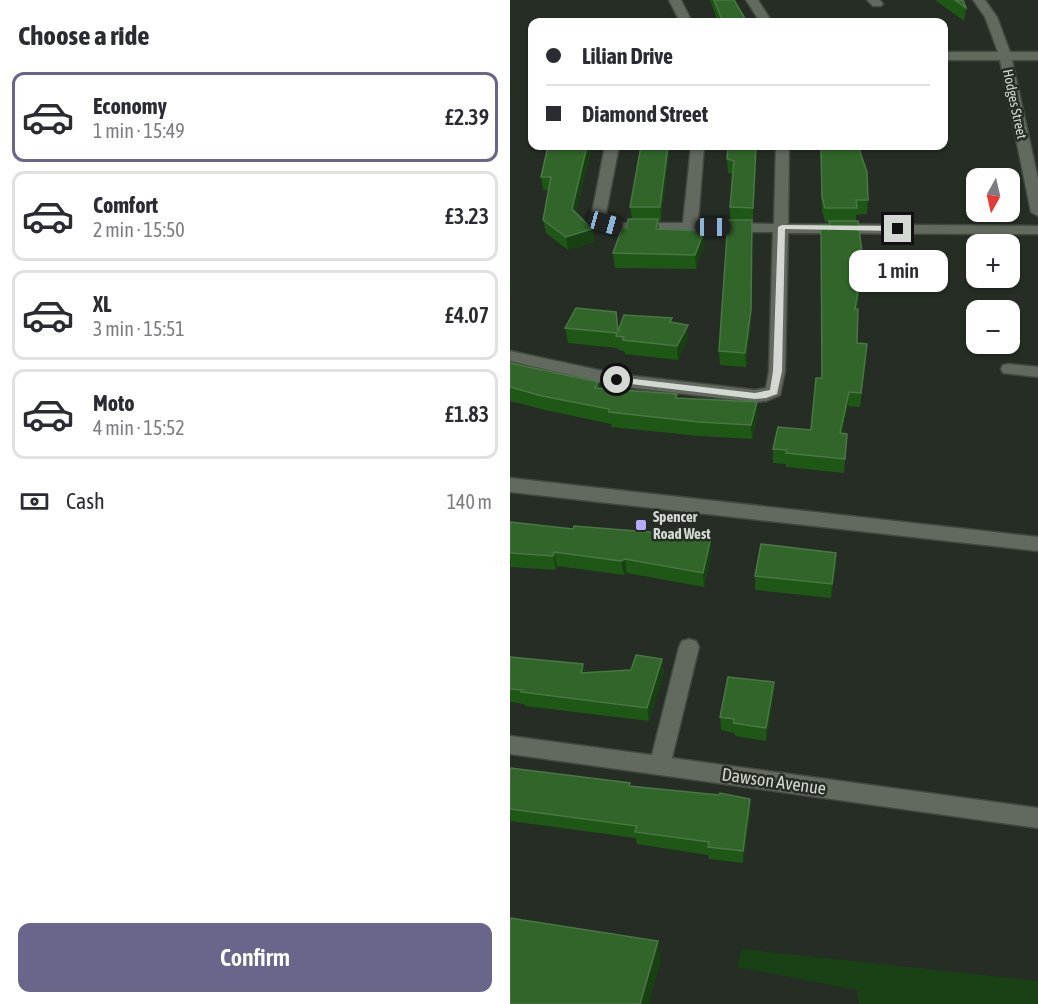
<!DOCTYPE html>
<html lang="en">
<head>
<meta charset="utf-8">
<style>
	:root { --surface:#fff; --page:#f2f2f3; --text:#2b2b33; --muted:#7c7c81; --line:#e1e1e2; --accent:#6a658b }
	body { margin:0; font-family:"Asap Condensed",sans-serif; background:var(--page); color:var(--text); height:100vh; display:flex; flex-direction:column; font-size:22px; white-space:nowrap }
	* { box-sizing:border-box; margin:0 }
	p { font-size:20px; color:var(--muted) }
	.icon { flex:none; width:33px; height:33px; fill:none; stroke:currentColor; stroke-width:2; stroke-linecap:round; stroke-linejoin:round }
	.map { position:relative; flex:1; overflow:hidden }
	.sheet { display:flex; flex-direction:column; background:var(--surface); width:510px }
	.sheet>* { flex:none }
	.banner { position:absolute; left:18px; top:18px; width:420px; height:132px; border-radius:12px; box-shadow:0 2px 4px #0004; display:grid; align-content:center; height:132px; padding:0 18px; background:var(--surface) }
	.needle { width:39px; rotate:188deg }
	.buttons { position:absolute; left:456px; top:168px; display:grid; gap:12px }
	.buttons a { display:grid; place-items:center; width:54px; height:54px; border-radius:12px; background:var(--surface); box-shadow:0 2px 4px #0004; font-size:30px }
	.end { position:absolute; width:27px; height:27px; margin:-14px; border:8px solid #d3d8d2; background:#111; box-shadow:0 0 0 3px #111 }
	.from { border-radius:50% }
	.bubble { position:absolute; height:42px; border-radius:12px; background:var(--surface); box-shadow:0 2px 4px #0004; font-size:20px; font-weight:600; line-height:42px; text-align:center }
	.car { position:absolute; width:18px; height:36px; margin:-18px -9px; border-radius:8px; box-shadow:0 0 4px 2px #0007; background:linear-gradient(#222 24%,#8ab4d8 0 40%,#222 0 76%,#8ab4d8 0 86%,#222 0) }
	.banner b { display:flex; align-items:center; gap:21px; height:57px; font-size:22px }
	.banner b+b { border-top:2px solid var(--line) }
	.banner i { width:15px; height:15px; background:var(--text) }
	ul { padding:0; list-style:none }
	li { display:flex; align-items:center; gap:18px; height:90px; margin:0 12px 9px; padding:0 6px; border:3px solid var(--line); border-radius:12px }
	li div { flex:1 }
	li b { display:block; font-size:22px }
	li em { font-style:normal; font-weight:600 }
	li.selected { border-color:var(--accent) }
	li>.icon { width:54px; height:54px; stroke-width:1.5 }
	h2 { padding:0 18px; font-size:27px; line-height:72px }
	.pay { display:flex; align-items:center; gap:15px; height:66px; padding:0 18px; font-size:22px }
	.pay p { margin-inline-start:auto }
	.cta { display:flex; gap:12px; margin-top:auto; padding:12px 18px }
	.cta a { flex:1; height:69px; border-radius:12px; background:var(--accent); color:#fff; font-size:24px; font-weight:600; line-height:69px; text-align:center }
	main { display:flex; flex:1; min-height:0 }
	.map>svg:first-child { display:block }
	.green { fill:#1a4115 }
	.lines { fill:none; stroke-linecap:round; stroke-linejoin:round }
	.minor-casing { stroke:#414840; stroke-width:3 }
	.minor { fill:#626a60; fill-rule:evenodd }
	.wall { fill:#1e5716 }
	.shaded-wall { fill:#184013 }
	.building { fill:#31652a; stroke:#4a7745; stroke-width:1.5 }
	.route { fill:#d3d8d2 }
	.poi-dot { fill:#b8abf7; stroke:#252d24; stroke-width:2 }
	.labels { text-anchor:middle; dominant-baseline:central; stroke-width:5; stroke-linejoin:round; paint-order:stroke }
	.far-street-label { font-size:14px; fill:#d3d8d2; stroke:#252d24 }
	.poi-label { font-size:15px; font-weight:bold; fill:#d3d8d2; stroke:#252d24; text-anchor:start }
	.near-street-label { font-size:18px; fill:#d3d8d2; stroke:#252d24 }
</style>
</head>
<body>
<main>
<section class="sheet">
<h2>Choose a ride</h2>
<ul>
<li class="selected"><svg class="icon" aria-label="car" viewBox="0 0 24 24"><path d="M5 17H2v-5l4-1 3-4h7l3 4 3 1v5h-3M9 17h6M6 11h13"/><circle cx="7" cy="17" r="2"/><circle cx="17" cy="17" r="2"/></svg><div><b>Economy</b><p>1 min · 15:49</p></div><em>£2.39</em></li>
<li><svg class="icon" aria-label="car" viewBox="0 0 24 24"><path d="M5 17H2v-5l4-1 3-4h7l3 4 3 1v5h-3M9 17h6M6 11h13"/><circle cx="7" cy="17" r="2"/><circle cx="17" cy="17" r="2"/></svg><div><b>Comfort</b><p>2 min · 15:50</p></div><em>£3.23</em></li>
<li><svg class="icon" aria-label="car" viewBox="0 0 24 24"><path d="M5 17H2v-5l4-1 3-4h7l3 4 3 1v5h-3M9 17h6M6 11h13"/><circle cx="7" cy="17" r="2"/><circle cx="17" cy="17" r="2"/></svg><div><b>XL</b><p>3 min · 15:51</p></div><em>£4.07</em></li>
<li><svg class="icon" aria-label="car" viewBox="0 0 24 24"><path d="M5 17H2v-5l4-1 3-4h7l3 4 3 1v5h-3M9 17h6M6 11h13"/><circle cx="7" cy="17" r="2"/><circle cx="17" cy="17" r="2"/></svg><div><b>Moto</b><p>4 min · 15:52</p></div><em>£1.83</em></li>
</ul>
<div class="pay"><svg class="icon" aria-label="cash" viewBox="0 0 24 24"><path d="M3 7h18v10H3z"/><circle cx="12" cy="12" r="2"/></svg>Cash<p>140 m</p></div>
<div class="cta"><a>Confirm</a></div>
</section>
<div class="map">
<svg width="528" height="1004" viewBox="0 0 528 1004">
	<rect width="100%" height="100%" fill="#252d24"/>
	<path class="green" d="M232 949 528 981V1004H349L347 990 227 967Z"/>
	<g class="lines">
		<defs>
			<path id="minor" d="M159 0H171L182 22H170Z
				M236 0H248L262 22H250Z
				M357 0H370L373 4 371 6H363Z
				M463 0H475L487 17 500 52H528V60H502L528 179V216L521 212 490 60H434V52H488L475 17Z
				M95 146H109L96 213 100 220 110 223H173L181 146H194L188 223 264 224 266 146H279L278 224 528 226V234L278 233 275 371 270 395 256 401 245 402 107 386 0 361V351L107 374 245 390 256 388 259 371 263 232 109 231 90 226 82 213Z
				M499 364 528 367V377L493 373 491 369 493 365Z
				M0 478 528 537V551L0 492Z
				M179 639 186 641 189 647 162 758 528 808V828L0 754V736L142 755 169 647 172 641Z"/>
		</defs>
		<use href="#minor" class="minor-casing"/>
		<use href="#minor" class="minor"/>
	</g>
	<path class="wall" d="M200 0H224L237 22H208Z
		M425 0H453L456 8 454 21Z
		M38 146H82L66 213 82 229 84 242 58 250 36 233 33 220 39 190H33L31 177Z
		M160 146 151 221H148L149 229 194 231V245L186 269 105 268 103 253 122 219 120 207Z
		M218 146H247L243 221H242L241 324 236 367 210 365 209 351 220 220V207L222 174 218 173 217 159Z
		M310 146H351V148H349L358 200 357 214 346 215V221L353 261 352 276 347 309V343L356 358 350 407 338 406 332 434H337L334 473 276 467V464L263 463V449L301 430 311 378V225H319V222H315L312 211Z
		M162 323 178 339 168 360 115 354 114 351 108 350V348L58 343 55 328 108 331Z
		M0 363 88 382 89 388 167 394V398L248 416 242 439 189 436 101 427V424L35 410 0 401Z
		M0 522 202 551 194 587 117 573 114 575 47 566 46 570 0 567Z
		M326 567 321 598 245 590V576Z
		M0 657 73 664 75 672 121 670 152 659 154 673 139 721 15 706 14 704 0 702Z
		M264 696 256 741 225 736 224 733 211 730 210 717Z
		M0 768 120 783V786L241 811 233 863 199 859 198 855 127 844 126 838 0 821Z"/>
	<path class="shaded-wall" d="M77 146H82L64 222 62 209Z
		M158 146H160L151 221 150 207Z
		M246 146H247L243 221V208Z
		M82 229 84 242 58 250 56 237Z
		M194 231V245L186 269 185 255Z
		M242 234 241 324 236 367 235 353Z
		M353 261 352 276 344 323 345 309Z
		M0 278 2 287 0 293Z
		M178 325V339L168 360 167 346Z
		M339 392 338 406 329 448 330 433Z
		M247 402 248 416 242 439 241 425Z
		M201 537 202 551 194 587 193 573Z
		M44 552 47 566 46 570 43 556Z
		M326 553V567L321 598 322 584Z
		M115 559 117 573 114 575 111 561Z
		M152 659 154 673 139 721 137 708Z
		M73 664 76 678 71 673Z
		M264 682V696L256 741V728Z
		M240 799 241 811 233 863V851Z
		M148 941 151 960 139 1004H130Z"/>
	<path class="building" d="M204 0H224L237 22H213Z
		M445 0H453L456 8Z
		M38 146H77L62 209 82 229 56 237 33 220 41 177H31Z
		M131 146H158L150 207H120Z
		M218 146H246L243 208 220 207 224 161 217 159Z
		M311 146H348L357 172 358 200H346L347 208H315L312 197Z
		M118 219H148L146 229 194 231 185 255 103 253 112 228H117Z
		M218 220H242L241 310 235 353 209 351Z
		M319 221H348L353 261 345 309H348L347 343 357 344 351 393 339 392 330 433 337 434 335 459 276 453 277 450 263 449 268 427 301 430 306 378H312L311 225H320Z
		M66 308 106 312 108 331 114 315 162 318 160 322 178 325 167 346 113 340 114 337 106 336 107 333 55 328Z
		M0 363 88 382 85 388 167 394 166 398 247 402 241 425 189 422 99 412V409L32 396 0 387Z
		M0 522 63 529 64 526 201 537 193 573 115 559 111 561 44 552 43 556 0 553Z
		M251 544 326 553 322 584 245 576Z
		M126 655 152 659 137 708 11 692 12 690 0 689V657L73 664 71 673 121 670Z
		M218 677 264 682 256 728 224 723V719L210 717Z
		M0 768 120 783 119 786 209 795 210 793 240 799 233 851 198 847 199 842 125 832 127 826 0 809Z
		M0 918 148 941 130 1004H0Z"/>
	<path class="route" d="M272 225 388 226 392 229 388 231 275 229 272 371 267 394 256 398 245 399 104 382V378L107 377 245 393 260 390 263 371 268 227Z"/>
	<rect class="poi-dot" x="125" y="519" width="12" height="12" rx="3"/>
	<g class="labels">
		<g class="far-street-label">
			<text transform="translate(505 104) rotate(78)">Hodges Street</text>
		</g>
		<g class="poi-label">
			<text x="143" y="516">Spencer<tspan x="143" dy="17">Road West</tspan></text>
		</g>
		<g class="near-street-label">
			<text transform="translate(264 781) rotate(8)">Dawson Avenue</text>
		</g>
	</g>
</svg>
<div class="buttons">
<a><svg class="needle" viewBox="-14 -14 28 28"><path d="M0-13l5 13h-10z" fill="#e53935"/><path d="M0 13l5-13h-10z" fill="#7c7c81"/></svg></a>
<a>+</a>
<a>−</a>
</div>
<i class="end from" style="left:107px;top:380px"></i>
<i class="end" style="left:388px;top:229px"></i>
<div class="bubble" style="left:339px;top:250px;width:99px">1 min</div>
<i class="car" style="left:95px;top:223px;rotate:106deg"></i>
<i class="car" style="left:203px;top:227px;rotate:90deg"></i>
<div class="banner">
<b><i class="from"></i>Lilian Drive</b>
<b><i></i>Diamond Street</b>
</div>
</div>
</main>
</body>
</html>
